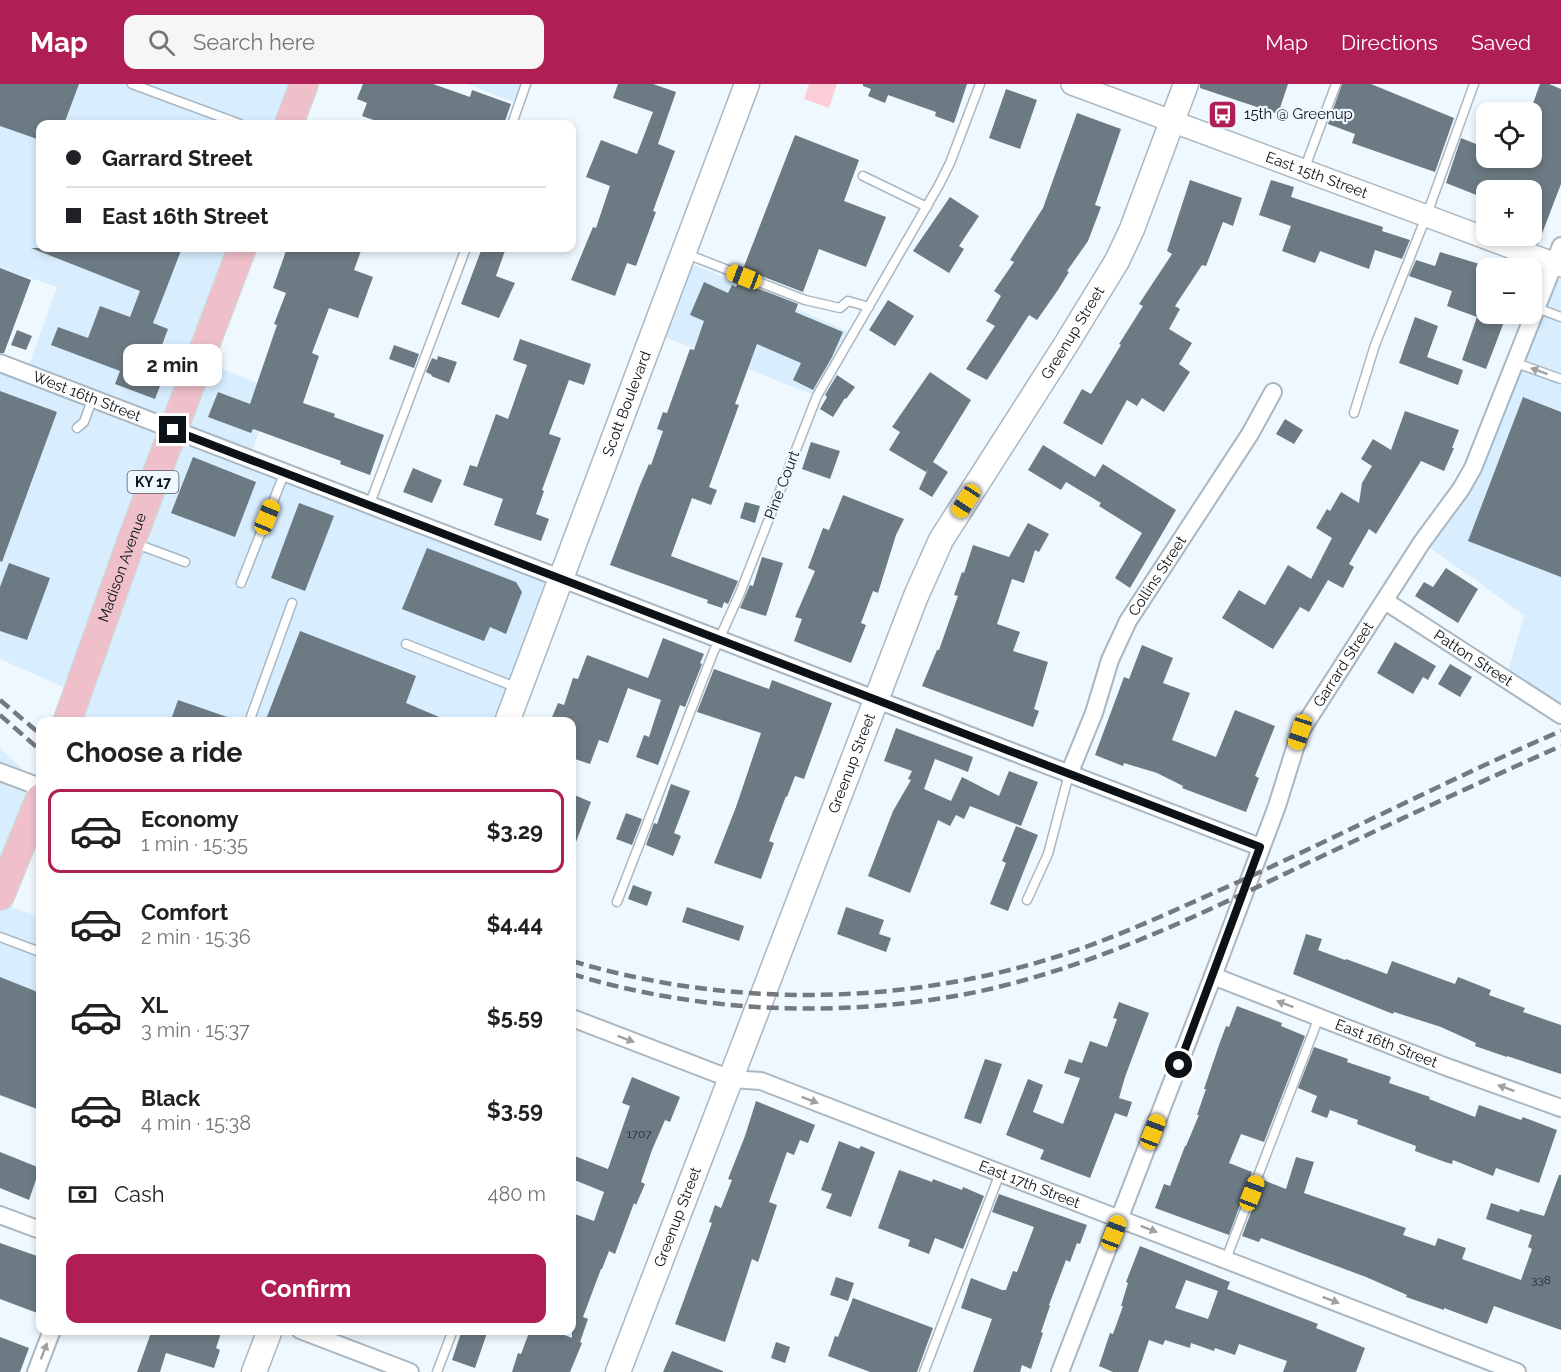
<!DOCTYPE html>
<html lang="en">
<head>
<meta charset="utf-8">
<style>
	:root { --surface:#fff; --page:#f6f6f6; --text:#202124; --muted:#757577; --line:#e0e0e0; --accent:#af1f54 }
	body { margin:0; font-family:Raleway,sans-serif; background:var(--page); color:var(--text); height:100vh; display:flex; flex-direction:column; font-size:22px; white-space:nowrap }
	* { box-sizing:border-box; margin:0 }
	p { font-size:20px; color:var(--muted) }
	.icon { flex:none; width:33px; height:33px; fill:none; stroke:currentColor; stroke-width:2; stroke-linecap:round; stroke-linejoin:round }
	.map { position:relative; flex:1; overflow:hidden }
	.panel { position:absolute; left:36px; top:633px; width:540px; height:618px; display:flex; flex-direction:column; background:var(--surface); border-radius:12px; box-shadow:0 3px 9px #0003 }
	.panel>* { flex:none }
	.top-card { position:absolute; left:36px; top:36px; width:540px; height:132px; border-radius:12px; box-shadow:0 3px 9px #0003; display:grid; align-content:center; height:132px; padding:0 30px; background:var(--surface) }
	.buttons { position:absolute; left:1476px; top:18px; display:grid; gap:12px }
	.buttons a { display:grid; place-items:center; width:66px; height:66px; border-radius:12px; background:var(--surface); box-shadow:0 3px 9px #0003; font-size:30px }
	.end { position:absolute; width:27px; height:27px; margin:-14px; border:8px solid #0d1216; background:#fff; box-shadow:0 0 0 3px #fff }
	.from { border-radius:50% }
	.bubble { position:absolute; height:42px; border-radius:12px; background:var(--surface); box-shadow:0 3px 9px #0003; font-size:20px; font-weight:700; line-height:42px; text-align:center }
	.car { position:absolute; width:18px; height:36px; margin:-18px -9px; border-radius:8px; box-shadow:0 0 4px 2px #0007; background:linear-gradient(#f5c518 24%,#345 0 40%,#f5c518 0 76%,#345 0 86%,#f5c518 0) }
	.top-card b { display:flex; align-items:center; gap:21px; height:57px; font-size:22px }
	.top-card b+b { border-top:2px solid var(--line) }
	.top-card i { width:15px; height:15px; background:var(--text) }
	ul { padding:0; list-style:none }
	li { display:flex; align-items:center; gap:18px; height:84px; margin:0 12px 9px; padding:0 18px; border:3px solid transparent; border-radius:12px }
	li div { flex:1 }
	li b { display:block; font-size:22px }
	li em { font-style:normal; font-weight:700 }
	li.selected { border-color:var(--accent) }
	li>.icon { width:54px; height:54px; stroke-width:1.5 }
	h2 { padding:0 30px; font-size:27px; line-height:72px }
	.pay { display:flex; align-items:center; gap:15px; height:66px; padding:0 30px; font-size:22px }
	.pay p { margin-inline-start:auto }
	.primary-button { display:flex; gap:12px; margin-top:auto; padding:12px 30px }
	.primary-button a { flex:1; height:69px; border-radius:12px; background:var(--accent); color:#fff; font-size:24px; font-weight:700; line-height:69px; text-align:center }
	header { display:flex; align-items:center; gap:36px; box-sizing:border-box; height:84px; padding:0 30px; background:var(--accent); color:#fff }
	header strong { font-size:28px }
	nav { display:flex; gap:33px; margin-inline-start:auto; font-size:21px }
	.search { width:420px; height:54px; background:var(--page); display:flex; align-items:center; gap:15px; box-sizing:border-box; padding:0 21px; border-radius:12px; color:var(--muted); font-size:22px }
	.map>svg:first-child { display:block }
	.built { fill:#d8eefe }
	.green { fill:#fbcdd6 }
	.building { fill:#6c7a83; fill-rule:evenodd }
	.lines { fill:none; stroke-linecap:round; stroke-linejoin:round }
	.service-casing { stroke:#a9b7c2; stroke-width:11 }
	.minor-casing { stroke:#a9b7c2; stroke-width:20 }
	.tertiary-casing { stroke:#a9b7c2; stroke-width:24 }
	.secondary-casing { stroke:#a9b7c2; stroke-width:27 }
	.primary-casing { stroke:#d3d4d5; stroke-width:30 }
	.service { stroke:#fff; stroke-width:8 }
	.minor { stroke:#fff; stroke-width:16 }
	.tertiary { stroke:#fff; stroke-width:21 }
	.secondary { stroke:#fff; stroke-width:24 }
	.primary { stroke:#efc0ca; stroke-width:27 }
	.rail { stroke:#73797e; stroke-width:4.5; stroke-dasharray:12 6; stroke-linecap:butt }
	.oneway { fill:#9ea0a2 }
	.route { stroke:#0d1216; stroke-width:8 }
	.labels { text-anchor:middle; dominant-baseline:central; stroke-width:4.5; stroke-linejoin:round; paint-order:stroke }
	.number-label { font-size:12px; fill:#252c31 }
	.shield { fill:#eff8fe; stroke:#51575c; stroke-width:1.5 }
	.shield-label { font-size:14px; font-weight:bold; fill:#0d1216 }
	.poi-label { font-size:15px; fill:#0d1216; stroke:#eff8fe; text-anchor:start }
	.street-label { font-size:15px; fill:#0d1216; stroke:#eff8fe }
</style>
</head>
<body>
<header>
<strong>Map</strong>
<div class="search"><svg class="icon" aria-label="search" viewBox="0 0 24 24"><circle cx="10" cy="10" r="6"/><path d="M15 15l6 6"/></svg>Search here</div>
<nav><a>Map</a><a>Directions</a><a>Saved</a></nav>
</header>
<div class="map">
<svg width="1561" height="1288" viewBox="0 0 1561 1288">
	<rect width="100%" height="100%" fill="#eff8fe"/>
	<path class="built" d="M0 0H304L289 40H40V164H242L199 276 273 305 249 376 561 495 507 637 79 638 77 609 0 575V279L26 289 57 203 0 184Z
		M467 0H526L519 20Z
		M681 175 854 250 817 312 654 249Z
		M1561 182V628L1506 594 1524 531 1422 458 1461 405Z
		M0 664 40 701 0 812Z
		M0 818 40 834V1027L0 1012Z"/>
	<path class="green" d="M809 0H837L829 24 804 15Z"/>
	<path class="building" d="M0 0H79L64 40H40V56L0 42Z
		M363 0H433L470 13 472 6 511 20 504 40H385L362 32 367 19 357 15Z
		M618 0H653L676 8 658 60 675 67 653 127 656 128 636 182 627 179 615 212 571 196 593 143 596 144 610 102 586 93 601 56 637 70 653 28 613 14Z
		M863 0H967L954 39 935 32 936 28 888 11 885 19 868 12 871 5 863 2Z
		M1200 0H1288L1278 30 1200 4Z
		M1342 0H1371L1454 34 1435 88 1352 59 1355 50 1328 40Z
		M1540 0H1549L1561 5V100L1538 160 1532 157V106H1481L1479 112 1446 99 1461 54 1486 64V74H1532V22Z
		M1006 5 1037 16 1020 65 989 54Z
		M1077 29 1121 45 1095 121 1101 123 1088 157 1067 187 1069 188 1058 206 1037 236 1029 231 987 296 966 285 995 242 986 237 1001 212 994 207 1014 178 1010 176 1043 124Z
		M795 51 859 76 844 117 886 133 866 183 819 165 803 208 743 185Z
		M1190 96 1242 114 1233 142 1223 138 1206 182 1202 181 1175 222 1180 225 1169 245 1192 259 1179 280 1190 288 1164 328 1142 314 1137 322 1127 316 1102 361 1063 339 1082 305 1091 310 1121 261 1119 260 1143 222 1139 220 1172 170 1167 167Z
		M1271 96 1294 103 1291 113 1383 143 1382 147 1410 156 1402 175 1375 166 1369 185 1320 167 1315 179 1282 167 1291 142 1259 131Z
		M950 113 979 132 959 162 964 165 949 189 913 167Z
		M31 164H182L153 239 168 245 155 280 167 284 155 315 115 300 120 287 51 261 58 243 88 254 100 222 130 233 140 207Z
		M287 164H362L354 186 373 193 358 234 329 224 312 269 319 272 303 319 335 330 334 333 384 351 370 391 340 380 341 377 253 345 251 349 208 333 218 308 250 320 277 241 274 240 286 209 273 204Z
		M482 164H506L496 192 515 199 499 234 461 220Z
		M1440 168 1486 182V230H1507L1486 285 1462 276 1477 233 1447 222 1452 207 1409 192 1416 176 1435 182Z
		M0 184 31 196 4 269H0Z
		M739 197 798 220 795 228 843 248 832 273 813 306 793 296 801 279 757 260 735 320 739 321 709 403 717 406 711 421 692 414 671 472 738 497 728 520 724 518 722 524 707 519 708 516 610 481 640 401 649 380 651 381 663 347 657 345 663 328 667 329 690 265 694 266 704 237 690 231 704 198 728 209 732 201 736 203Z
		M888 216 914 232 895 262 869 246Z
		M1415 233 1438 242 1427 273 1463 286 1458 301 1399 279Z
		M17 246 32 252 26 266 11 261Z
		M520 255 591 280 584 301 569 296 549 350 561 354 542 406 544 407 536 430 549 435 541 457 494 441 503 415 463 401 470 381 477 383 496 330 508 335 527 281 513 276Z
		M394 261 419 270 414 284 389 275Z
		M438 272 457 278 449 299 431 292 432 291 426 288 432 274 437 276Z
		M930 288 971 316 933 378 948 388 932 413 919 405 928 385 926 388 889 366 900 348 892 343Z
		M837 291 855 303 846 315 845 314 833 333 820 325 827 313 825 311Z
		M0 307 57 328 2 478 0 477Z
		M1523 313 1561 328V493L1468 457Z
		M1405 327 1459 346 1452 364H1454L1444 387 1421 377 1376 450 1369 445 1349 480 1354 483 1343 504 1328 496 1309 528 1300 523 1273 565 1222 534 1239 506 1265 521 1288 481 1311 495 1332 454 1316 444 1327 425 1330 427 1341 408 1359 419 1362 399 1372 382 1361 375 1373 355 1391 366Z
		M1285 335 1303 346 1294 360 1276 350Z
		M811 358 840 367 830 395 802 385Z
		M1043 361 1095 393 1103 380 1176 426 1130 504 1115 494 1142 449 1099 422 1101 419 1066 398 1061 406 1028 386Z
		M193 373 256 398 235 453 171 429Z
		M413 384 442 396 432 419 403 408Z
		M843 411 904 435 896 451 878 509 873 507 861 539 866 541 851 579 794 557 802 535 795 533 815 487 808 484 823 444 829 446Z
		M745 418 760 422 755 439 740 434Z
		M299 419 334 432 305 507 271 494Z
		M1028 439 1049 450 1039 468 1035 466 1024 499 1012 495 997 540 1020 548 1013 567 1048 578 1034 625 1039 627 1033 643 922 602 937 566H939L958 512 954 511 962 488 964 489 973 461 1009 473Z
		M427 464 516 498 522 508 506 550 490 543 484 557 402 525Z
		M762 473 783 479 766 532 740 524 750 501 753 502Z
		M9 479 50 494 27 556 0 547V503Z
		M1446 484 1478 505 1458 539 1415 512 1424 498 1433 503Z
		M300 547 416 592 406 619 451 638H265Z
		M663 554 704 570 700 579 702 580 685 623 680 621 658 681 636 673 644 651 649 653 661 616 628 604 608 659 599 656 590 680 572 674V638H550L558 619 564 621 573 594 578 595 587 571 648 594Z
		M1395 558 1436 582 1428 596 1423 593 1413 610 1377 589Z
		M1142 561 1173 574 1163 599 1190 609 1172 656 1216 673 1235 626 1275 642 1255 692 1259 694 1246 728 1182 704 1183 702 1157 689 1124 679 1123 682 1095 671 1124 593 1129 595Z
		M1450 580 1472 593 1460 613 1438 600Z
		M714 585 769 605 772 596 832 619 804 695 795 692 787 713 786 712 769 757 774 759 761 795 714 779 736 723 761 649 697 628Z
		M178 616 233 635 232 638H185L172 633Z
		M896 644 973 673 968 688 935 675 924 705 951 717 962 693 999 712 1009 687 1038 698 1021 742 970 722 964 735 956 731 950 742 938 736 910 809 868 792 893 727 911 696 908 695 912 687 884 677Z
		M671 700 690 707 674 749 681 752 673 772 646 761 654 739 657 740Z
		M572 710 591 718 573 766 572 765Z
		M626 729 642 735 632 761 616 755Z
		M1016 742 1038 751 1008 827 990 820 1006 779 1002 777Z
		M633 801 652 808 647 822 628 815Z
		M687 823 744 842 739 857 682 838Z
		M846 823 884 836 879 850 891 854 886 868 837 850Z
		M1306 850 1322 855 1318 866 1345 876 1346 875 1387 890 1392 877 1455 900 1458 893 1491 906 1489 911 1525 924 1523 928 1561 941V990L1507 972V973L1475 962 1476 959 1441 943 1394 928 1393 930 1293 890Z
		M0 893 40 909V1026L0 1011Z
		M1119 918 1149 929 1125 993 1119 1014 1132 1018 1127 1033 1115 1029 1090 1094 1040 1075 1044 1066 1006 1051 1028 995 1043 1001 1033 1028 1063 1040 1080 994 1064 989 1069 975 1082 979 1090 957 1107 963 1117 935 1113 934Z
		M1237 922 1282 939 1281 942 1305 952 1264 1058 1241 1050 1229 1079 1252 1088 1229 1151 1155 1124 1164 1100 1170 1102 1185 1062H1186L1199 1031H1197L1206 1005H1204L1219 961 1226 942 1229 943Z
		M1314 963 1348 975 1347 978 1391 993 1389 999 1430 1013 1429 1015 1475 1033 1479 1021 1521 1036 1523 1033 1557 1046 1539 1099 1496 1084 1493 1092 1453 1076 1452 1080 1445 1078 1415 1067 1416 1062 1357 1040 1358 1036 1330 1026 1327 1034 1311 1028 1317 1012 1298 1004Z
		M985 975 1002 980 981 1040 964 1034Z
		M632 993 680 1013 670 1038 665 1036 652 1066 641 1098 645 1100 636 1121 634 1119 615 1170 609 1167 602 1185H601L583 1233 588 1235 580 1258 582 1259 570 1288H512L518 1269 521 1270 530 1246H552L572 1254V1129L594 1137 604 1108 572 1095V1071L608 1085 630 1022 622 1019Z
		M756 1017 815 1041 808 1059 800 1056 794 1071 787 1068 769 1118 777 1121 758 1178 752 1175 725 1258 675 1240 712 1139 709 1138 715 1121 721 1124 732 1096 728 1095 745 1052Z
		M839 1057 859 1065 861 1062 875 1068 851 1133 826 1124 832 1110 821 1106Z
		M0 1068 40 1084 29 1116 0 1104Z
		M1296 1073 1314 1078 1304 1109 1406 1144 1403 1151 1435 1162 1438 1154 1466 1164 1462 1175 1521 1196 1532 1165 1528 1163 1532 1151 1486 1135 1491 1119 1519 1128 1520 1125 1544 1132 1559 1091H1561V1246L1494 1222 1487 1240 1444 1224V1226L1406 1213 1407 1211 1366 1193 1261 1154 1259 1158 1242 1152 1263 1096 1286 1105Z
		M899 1086 932 1098 933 1095 962 1106 963 1103 984 1112 963 1165 935 1154 929 1170 908 1162 910 1156 878 1144Z
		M999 1110 1087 1141 1080 1160 1077 1159 1070 1178 1066 1176 1049 1221 1050 1222 1041 1248 1043 1249 1031 1285 1022 1281 1020 1288H973L992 1235 961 1224 971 1194 1002 1206H1006L1013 1187 1017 1188 1034 1143 992 1128Z
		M0 1159 40 1173V1230L0 1215Z
		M1140 1162 1230 1198 1227 1205 1318 1240 1316 1244 1365 1264 1356 1288H1283L1287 1277 1239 1260 1235 1271 1215 1264 1214 1267 1191 1259 1190 1264 1165 1256 1163 1261 1149 1256 1138 1288H1113L1099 1282 1110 1249 1113 1250 1123 1222H1121L1128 1199 1126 1198ZM1186 1196 1218 1207 1208 1235 1175 1224Z
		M836 1193 854 1199 848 1217 830 1211Z
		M853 1214 933 1244 917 1288H870L828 1272 835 1252 838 1253Z
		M152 1246H222L216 1264 220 1266 214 1284 166 1269 160 1288H137Z
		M462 1246H488L475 1284 452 1276Z
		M0 1253 29 1264 20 1288H0Z
		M776 1258 790 1263 785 1279 771 1274Z
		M672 1267 723 1287V1288H663Z"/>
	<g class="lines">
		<defs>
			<path id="service" d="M132 0 240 40
				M512 40 526 0
				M1304 86 1336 0
				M863 92 927 123
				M684 169 805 216 840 224 848 217 869 223
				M1537 224 1561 233
				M1516 279 1561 295
				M1354 329 1375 261 1426 133 1474 0
				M77 344 84 338 92 316
				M369 422 466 164
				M134 459 185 478
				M241 499 284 390
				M406 560 518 604
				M249 638 292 519
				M1027 816 1048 770 1069 690
				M617 818 713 569 740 509 817 312 939 101 950 79 980 0
				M0 853 40 868
				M1226 1175 1319 933
				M437 1288 453 1246
				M924 1288 1000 1089"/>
			<g id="minor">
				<path id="s1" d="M0 279 1260 763"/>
				<path id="s2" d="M1385 517 1561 631"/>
				<path d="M0 688 40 703"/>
				<path id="s3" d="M1069 690 1094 629 1110 576 1128 537 1250 350 1273 308"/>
				<path id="s4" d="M1213 892 1444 982 1561 1024"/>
				<path id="s5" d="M572 934 731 995 761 997 1517 1288"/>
				<path d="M0 1131 40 1146"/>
				<path d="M300 1246 410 1288"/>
				<path d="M36 1288 52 1246"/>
				<path id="s6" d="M1060 1288 1213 892 1277 722 1300 648 1422 458 1461 405 1473 384 1561 162"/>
			</g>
			<g id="tertiary">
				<path id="s7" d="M1072 0 1561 182"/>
			</g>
			<g id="secondary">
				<path id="s8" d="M507 638 747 0"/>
				<path d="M254 1288 270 1246"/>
				<path id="s9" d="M618 1288 916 512 941 456 1065 262 1117 177 1132 145 1186 0"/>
			</g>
			<g id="primary">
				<path d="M289 40 304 0"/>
				<path id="s10" d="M67 638 131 458 242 164"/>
				<path d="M0 812 40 714"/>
			</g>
		</defs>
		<use href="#service" class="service-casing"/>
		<use href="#minor" class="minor-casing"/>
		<use href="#tertiary" class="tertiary-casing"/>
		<use href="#secondary" class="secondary-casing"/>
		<use href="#primary" class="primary-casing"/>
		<use href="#service" class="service"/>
		<use href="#minor" class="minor"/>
		<use href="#tertiary" class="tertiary"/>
		<use href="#secondary" class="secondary"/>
		<use href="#primary" class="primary"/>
		<path class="rail" d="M0 616 40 650
			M0 631 40 666
			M572 877C732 925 909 922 1068 869 1116 853 1162 832 1209 811 1327 759 1442 698 1561 647
			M572 890C696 928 832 934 961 911 1079 889 1191 835 1299 783 1386 742 1473 701 1561 662"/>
	</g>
	<defs><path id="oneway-solid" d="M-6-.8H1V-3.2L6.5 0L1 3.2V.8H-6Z" transform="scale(1.5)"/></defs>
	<g class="oneway">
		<use href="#oneway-solid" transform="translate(1539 287) rotate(-160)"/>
		<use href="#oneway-solid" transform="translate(1285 920) rotate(-159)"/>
		<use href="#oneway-solid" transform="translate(626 955) rotate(21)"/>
		<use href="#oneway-solid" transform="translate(1506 1004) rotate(-160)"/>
		<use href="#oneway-solid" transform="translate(810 1016) rotate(21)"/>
		<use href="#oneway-solid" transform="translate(1149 1145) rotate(21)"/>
		<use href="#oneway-solid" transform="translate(1331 1216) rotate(21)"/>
		<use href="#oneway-solid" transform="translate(44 1267) rotate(-69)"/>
	</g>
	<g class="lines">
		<path class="route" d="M173 346 1260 763 1179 981"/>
	</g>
	<defs>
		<symbol id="bus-square" viewBox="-11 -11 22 22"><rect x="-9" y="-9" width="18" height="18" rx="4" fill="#af1f54" stroke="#eff8fe"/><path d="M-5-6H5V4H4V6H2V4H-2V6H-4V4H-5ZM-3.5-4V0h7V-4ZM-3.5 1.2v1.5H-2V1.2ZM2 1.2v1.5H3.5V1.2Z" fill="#fff"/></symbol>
	</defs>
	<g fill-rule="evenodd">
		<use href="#bus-square" x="1206" y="14" width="33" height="33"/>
	</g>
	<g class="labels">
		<g class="number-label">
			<text x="639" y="1050">1707</text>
			<text x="1541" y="1196">338</text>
		</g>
		<rect class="shield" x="127.5" y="387" width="51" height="22" rx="4.5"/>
		<g class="shield-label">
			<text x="153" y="398">KY 17</text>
		</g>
		<g class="poi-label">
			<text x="1244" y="30">15th @ Greenup</text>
		</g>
		<g class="street-label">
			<text stroke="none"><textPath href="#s7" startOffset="261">East 15th Street</textPath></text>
			<text stroke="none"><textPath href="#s9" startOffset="1138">Greenup Street</textPath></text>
			<text stroke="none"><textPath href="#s1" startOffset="93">West 16th Street</textPath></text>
			<text stroke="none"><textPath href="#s8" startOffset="340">Scott Boulevard</textPath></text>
			<text transform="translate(782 401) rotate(-69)">Pine Court</text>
			<text stroke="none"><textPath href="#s10" startOffset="164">Madison Avenue</textPath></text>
			<text stroke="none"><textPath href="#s3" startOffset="218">Collins Street</textPath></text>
			<text stroke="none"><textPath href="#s2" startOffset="105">Patton Street</textPath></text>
			<text stroke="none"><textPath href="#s6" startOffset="764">Garrard Street</textPath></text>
			<text stroke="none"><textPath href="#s9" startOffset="652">Greenup Street</textPath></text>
			<text stroke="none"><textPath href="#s4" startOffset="186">East 16th Street</textPath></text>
			<text stroke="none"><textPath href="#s5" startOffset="488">East 17th Street</textPath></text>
			<text stroke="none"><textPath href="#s9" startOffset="166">Greenup Street</textPath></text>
		</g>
	</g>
</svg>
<div class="buttons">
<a><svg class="icon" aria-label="locate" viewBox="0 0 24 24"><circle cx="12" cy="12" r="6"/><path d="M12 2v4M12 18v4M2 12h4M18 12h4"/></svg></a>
<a>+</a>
<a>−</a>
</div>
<i class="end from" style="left:1179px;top:981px"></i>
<i class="end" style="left:173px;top:346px"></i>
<div class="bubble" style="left:123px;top:260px;width:99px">2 min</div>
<i class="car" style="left:744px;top:193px;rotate:291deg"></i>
<i class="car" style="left:966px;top:417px;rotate:213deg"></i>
<i class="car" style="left:267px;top:433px;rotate:22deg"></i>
<i class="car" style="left:1300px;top:648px;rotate:198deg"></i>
<i class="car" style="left:1153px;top:1048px;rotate:21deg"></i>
<i class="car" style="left:1252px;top:1109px;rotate:21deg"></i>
<i class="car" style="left:1114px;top:1149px;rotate:21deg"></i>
<div class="top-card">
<b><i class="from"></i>Garrard Street</b>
<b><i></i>East 16th Street</b>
</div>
<section class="panel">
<h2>Choose a ride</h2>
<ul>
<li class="selected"><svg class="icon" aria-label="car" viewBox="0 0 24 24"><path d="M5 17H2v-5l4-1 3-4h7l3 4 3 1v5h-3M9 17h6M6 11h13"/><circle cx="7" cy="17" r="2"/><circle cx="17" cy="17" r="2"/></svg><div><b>Economy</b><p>1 min · 15:35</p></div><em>$3.29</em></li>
<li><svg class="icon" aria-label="car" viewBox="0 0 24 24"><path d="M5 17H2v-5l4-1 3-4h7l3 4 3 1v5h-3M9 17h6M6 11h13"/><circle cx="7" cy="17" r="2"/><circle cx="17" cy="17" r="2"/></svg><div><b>Comfort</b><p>2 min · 15:36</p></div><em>$4.44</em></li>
<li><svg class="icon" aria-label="car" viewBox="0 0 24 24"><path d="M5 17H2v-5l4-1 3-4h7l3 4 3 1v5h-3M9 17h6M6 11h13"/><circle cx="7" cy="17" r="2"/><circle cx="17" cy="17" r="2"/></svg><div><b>XL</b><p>3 min · 15:37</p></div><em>$5.59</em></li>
<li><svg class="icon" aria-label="car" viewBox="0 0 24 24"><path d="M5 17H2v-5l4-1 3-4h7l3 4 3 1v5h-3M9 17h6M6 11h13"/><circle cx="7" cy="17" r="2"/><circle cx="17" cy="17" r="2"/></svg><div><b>Black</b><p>4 min · 15:38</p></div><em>$3.59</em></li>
</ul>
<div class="pay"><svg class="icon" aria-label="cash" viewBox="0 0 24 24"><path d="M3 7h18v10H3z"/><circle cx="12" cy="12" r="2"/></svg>Cash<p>480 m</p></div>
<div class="primary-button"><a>Confirm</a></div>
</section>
</div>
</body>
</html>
